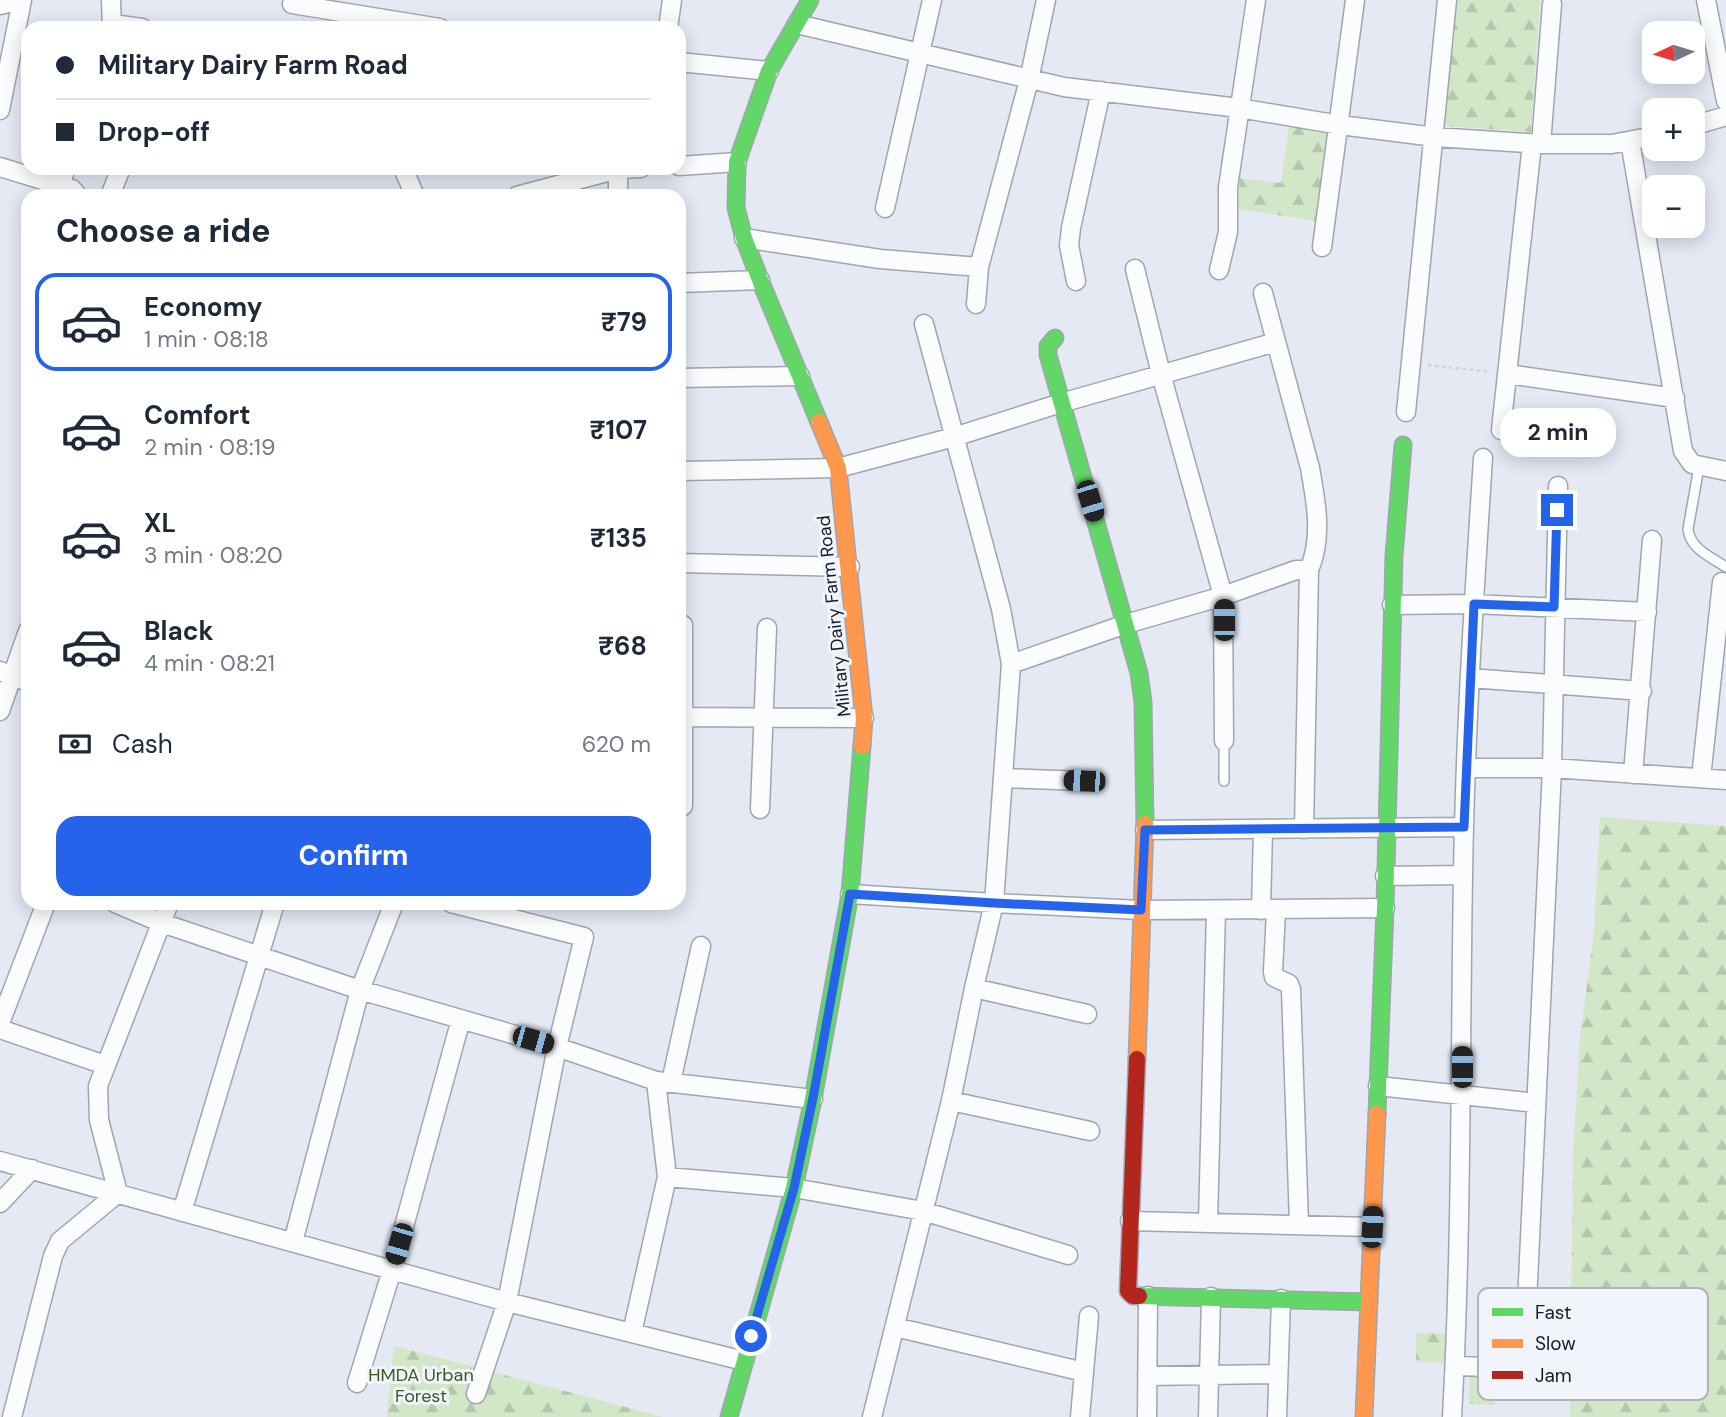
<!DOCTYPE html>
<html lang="en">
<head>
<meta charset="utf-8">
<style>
	:root { --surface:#fff; --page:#f6f6f7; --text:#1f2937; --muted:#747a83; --line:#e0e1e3; --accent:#2563eb }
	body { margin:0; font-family:"DM Sans",sans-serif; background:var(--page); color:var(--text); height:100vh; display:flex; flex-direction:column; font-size:26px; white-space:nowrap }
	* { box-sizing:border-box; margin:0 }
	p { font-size:23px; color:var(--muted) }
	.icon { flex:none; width:38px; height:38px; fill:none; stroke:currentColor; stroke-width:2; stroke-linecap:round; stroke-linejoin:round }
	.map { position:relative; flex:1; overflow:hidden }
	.drawer { position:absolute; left:21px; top:189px; width:665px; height:721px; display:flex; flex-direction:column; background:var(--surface); border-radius:21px; box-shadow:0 4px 18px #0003 }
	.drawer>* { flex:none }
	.banner { position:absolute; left:21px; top:21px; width:665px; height:154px; border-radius:21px; box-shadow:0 4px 18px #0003; display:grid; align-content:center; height:154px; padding:0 35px; background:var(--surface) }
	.needle { width:46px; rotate:266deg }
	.buttons { position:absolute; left:1642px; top:21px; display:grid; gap:14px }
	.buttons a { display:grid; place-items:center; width:63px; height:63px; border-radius:14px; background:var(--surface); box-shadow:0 4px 18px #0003; font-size:35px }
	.end { position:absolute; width:32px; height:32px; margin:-16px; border:9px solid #2563eb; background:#fff; box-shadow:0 0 0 4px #fff }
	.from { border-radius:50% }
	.bubble { position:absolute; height:49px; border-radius:21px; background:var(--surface); box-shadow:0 4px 18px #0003; font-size:23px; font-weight:700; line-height:49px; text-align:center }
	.car { position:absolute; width:21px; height:42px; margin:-21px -10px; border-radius:9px; box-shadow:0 0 5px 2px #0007; background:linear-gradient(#222 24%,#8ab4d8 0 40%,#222 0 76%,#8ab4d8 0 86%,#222 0) }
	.banner b { display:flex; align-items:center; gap:24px; height:66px; font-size:26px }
	.banner b+b { border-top:2px solid var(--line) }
	.banner i { width:18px; height:18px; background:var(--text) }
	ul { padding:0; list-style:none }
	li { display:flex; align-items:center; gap:21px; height:98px; margin:0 14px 10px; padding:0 21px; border:4px solid transparent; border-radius:21px }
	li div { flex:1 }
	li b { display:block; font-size:26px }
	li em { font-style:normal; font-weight:700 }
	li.selected { border-color:var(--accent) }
	li>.icon { width:63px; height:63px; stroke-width:1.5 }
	h2 { padding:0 35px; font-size:32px; line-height:84px }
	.pay { display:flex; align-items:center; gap:18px; height:77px; padding:0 35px; font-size:26px }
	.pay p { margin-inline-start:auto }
	.cta { display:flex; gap:14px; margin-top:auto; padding:14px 35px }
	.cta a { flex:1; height:80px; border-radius:21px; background:var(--accent); color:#fff; font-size:28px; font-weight:700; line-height:80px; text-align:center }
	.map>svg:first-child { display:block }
	.forest { fill:url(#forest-firs) }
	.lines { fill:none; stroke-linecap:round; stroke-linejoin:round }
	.lane-casing { stroke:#a0a5af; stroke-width:12 }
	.street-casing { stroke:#a0a5af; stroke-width:21 }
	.fast-casing { stroke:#a0a5af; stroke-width:19 }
	.slow-casing { stroke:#a0a5af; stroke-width:19 }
	.jam-casing { stroke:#a0a5af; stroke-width:19 }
	.path { stroke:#d2d4d7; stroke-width:2.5; stroke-dasharray:3.5 3.5; stroke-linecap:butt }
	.lane { stroke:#fbfcfd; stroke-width:9 }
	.street { stroke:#fbfcfd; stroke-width:18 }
	.fast { stroke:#63d668; stroke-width:16 }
	.slow { stroke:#ff974d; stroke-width:16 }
	.jam { stroke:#b3261e; stroke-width:16 }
	.route { stroke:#2563eb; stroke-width:9 }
	.labels { text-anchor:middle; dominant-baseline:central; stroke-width:6; stroke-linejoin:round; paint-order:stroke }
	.street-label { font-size:18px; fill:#171b27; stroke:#f1f4fa }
	.park-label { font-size:18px; fill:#3c571c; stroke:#f1f4fa }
	.key { fill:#f1f4fa; stroke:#b0b3bb; stroke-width:2 }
	.key-label { font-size:19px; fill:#171b27 }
</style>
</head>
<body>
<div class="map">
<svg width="1726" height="1417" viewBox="0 0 1726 1417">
	<defs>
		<pattern id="forest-firs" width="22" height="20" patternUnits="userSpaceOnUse" patternTransform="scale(1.75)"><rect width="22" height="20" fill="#d2e7c8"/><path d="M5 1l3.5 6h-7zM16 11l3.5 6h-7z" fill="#b4c6ac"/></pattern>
	</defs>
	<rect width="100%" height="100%" fill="#e4e9f4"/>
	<path class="forest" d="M1455 0H1540L1531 132 1444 126Z
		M1289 126 1330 132 1316 221 1238 209 1240 178 1281 183Z
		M1600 817 1726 826V1417H1570L1573 1154 1580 1038 1594 932Z
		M1416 1333 1451 1334 1450 1363 1416 1362Z
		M394 1346 663 1417H387Z
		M1470 1371 1496 1372 1495 1405 1469 1404Z"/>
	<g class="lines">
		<defs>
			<path id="lane" d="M1699 467 1688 529C1690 549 1711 557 1726 567
				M1224 741V781"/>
			<path id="street" d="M111 0 112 28
				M1706 0 1726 101
				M292 4 440 28
				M0 5 20 0
				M112 24 142 28
				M797 24 1064 87 1239 108 1340 125 1435 137 1541 144H1612L1654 136
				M668 28 672 0
				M679 62 769 71
				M0 110 22 0
				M1692 126 1726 116
				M1630 141 1683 451 1692 464 1726 471
				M1541 144 1552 4
				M679 166 737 162
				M0 167 72 189 78 196
				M403 168 415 196
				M618 169V196
				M60 186 66 168
				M110 196 121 168
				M517 196 618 169 641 168
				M885 208 932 0
				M744 238 880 259 979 267
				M1322 247 1355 0
				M1135 269 1161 374 1223 596 1224 741
				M1219 270 1228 232V187L1256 0
				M1076 281 1069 245 1071 228 1101 91
				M679 283 760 280
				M1263 293 1310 468C1316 501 1323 538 1309 570
				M976 304 979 267 1029 80 1046 0
				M1508 374 1675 398
				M679 378 800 376
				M1406 412 1447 0
				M1501 430 1532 144
				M679 471 838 468 954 437 1061 403 1276 342
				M679 563 850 567
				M1392 605 1474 604 1647 612
				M683 625V806
				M1011 664 1126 624 1223 596 1296 570H1309L1304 829
				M0 671 28 682
				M1470 678 1642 691
				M0 711 28 631
				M679 717 864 718
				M1467 768H1552L1726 780
				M1633 774 1652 540
				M1003 778 1084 781
				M1701 778 1722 582
				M760 809 767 628
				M1145 830 1464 827
				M1385 876 1463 875
				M850 894 994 903 1141 910 1385 908
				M115 903 162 923 360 990 557 1047 656 1081 813 1099
				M451 903 584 937 557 1047 507 1302 476 1394
				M1261 910 1263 831
				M1276 910 1273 972 1274 977 1289 984 1291 989 1299 1224
				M974 988 1087 1014
				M0 1023 46 903
				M0 1029 105 1065
				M671 1082 701 946
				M1378 1086 1536 1103
				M951 1101 1090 1131
				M0 1161 507 1302 744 1361
				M667 1177 794 1188 923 1211 1068 1255
				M0 1203 32 1169
				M182 1212 275 903
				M1130 1221 1372 1227
				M1208 1222 1216 910
				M293 1242 360 990 394 903
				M895 1327 1084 1372
				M632 1333 667 1177 656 1081
				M1455 1366 1567 1369
				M1524 1367 1552 768 1558 486
				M1147 1376 1278 1374
				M357 1383 392 1270 461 1019
				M12 1417 53 1256 60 1241 118 1193 99 1120 98 1086 169 903
				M872 1417 951 1101 974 988 994 903 1011 664 1001 609 924 324
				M1080 1417 1089 1316
				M1147 1417 1148 1296
				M1208 1417 1211 1297
				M1277 1417 1281 1299
				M1452 1417C1462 1237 1460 1056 1463 876 1465 736 1474 597 1483 458"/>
			<path id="fast" d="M810 0 769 71 737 162 736 208 744 238 760 280 819 422
				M1055 338 1048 346V355L1139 673 1143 702 1145 824
				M1377 1114 1385 908 1394 556 1403 445
				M1139 1296 1369 1302
				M729 1417 794 1188 813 1099 850 894 862 746"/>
			<path id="slow" d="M819 422 838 468 864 718 862 746
				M1137 1059 1145 824
				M1364 1417 1377 1114"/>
			<path id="jam" d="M1137 1059 1128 1291 1133 1296H1139"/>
		</defs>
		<use href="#lane" class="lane-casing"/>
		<use href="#street" class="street-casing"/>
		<use href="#fast" class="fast-casing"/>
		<use href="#slow" class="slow-casing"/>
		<use href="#jam" class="jam-casing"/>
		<path class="path" d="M1428 365 1491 372"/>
		<use href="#lane" class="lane"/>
		<use href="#street" class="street"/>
		<use href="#fast" class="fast"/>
		<use href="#slow" class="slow"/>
		<use href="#jam" class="jam"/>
	</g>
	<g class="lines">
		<path class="route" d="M751 1336 794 1188 813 1098 850 894 994 903 1141 910 1145 830 1464 827 1474 604 1554 607 1557 510"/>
	</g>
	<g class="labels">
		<g class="street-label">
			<text transform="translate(834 616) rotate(-96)">Military Dairy Farm Road</text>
		</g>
		<g class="park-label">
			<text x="421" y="1375">HMDA Urban<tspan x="421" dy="21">Forest</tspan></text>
		</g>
	</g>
	<rect x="1478" y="1288" width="230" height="112" rx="10" class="key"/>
	<rect x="1492" y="1308" width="31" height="8" fill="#63d668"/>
	<rect x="1492" y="1339" width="31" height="9" fill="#ff974d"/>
	<rect x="1492" y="1371" width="31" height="8" fill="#b3261e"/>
	<g class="key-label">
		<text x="1535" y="1319">Fast</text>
		<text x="1535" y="1350">Slow</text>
		<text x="1535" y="1382">Jam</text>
	</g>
</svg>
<div class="buttons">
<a><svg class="needle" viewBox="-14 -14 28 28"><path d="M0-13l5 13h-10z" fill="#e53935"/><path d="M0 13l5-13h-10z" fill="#747a83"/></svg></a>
<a>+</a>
<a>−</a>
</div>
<i class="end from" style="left:751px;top:1336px"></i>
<i class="end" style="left:1557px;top:510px"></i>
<div class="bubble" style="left:1500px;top:408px;width:116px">2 min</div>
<i class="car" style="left:1090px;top:501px;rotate:163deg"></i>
<i class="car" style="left:1224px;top:620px;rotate:0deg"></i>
<i class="car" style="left:1084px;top:781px;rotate:272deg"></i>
<i class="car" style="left:533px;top:1040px;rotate:106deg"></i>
<i class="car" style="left:1462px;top:1067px;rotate:0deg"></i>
<i class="car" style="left:1372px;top:1227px;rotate:3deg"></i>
<i class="car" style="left:399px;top:1244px;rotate:196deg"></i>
<div class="banner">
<b><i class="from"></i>Military Dairy Farm Road</b>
<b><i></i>Drop-off</b>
</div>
<section class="drawer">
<h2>Choose a ride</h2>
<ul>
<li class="selected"><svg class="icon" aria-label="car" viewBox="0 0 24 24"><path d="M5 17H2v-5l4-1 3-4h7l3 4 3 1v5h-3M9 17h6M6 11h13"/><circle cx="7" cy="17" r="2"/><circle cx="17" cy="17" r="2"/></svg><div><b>Economy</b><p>1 min · 08:18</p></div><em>₹79</em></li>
<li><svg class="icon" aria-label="car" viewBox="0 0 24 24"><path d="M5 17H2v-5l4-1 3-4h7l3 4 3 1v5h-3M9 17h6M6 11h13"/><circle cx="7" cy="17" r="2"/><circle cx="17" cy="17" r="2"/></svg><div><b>Comfort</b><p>2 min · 08:19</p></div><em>₹107</em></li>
<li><svg class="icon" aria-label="car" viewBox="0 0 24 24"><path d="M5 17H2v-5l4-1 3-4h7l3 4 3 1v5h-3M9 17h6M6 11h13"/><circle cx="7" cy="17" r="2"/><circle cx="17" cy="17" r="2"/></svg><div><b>XL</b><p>3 min · 08:20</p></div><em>₹135</em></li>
<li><svg class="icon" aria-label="car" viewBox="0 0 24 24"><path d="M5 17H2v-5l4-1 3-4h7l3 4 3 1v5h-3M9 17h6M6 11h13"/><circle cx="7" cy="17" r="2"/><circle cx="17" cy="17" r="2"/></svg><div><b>Black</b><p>4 min · 08:21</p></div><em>₹68</em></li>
</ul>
<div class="pay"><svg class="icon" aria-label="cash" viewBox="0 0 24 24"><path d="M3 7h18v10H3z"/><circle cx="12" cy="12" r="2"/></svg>Cash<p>620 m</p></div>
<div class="cta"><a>Confirm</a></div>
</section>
</div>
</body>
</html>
